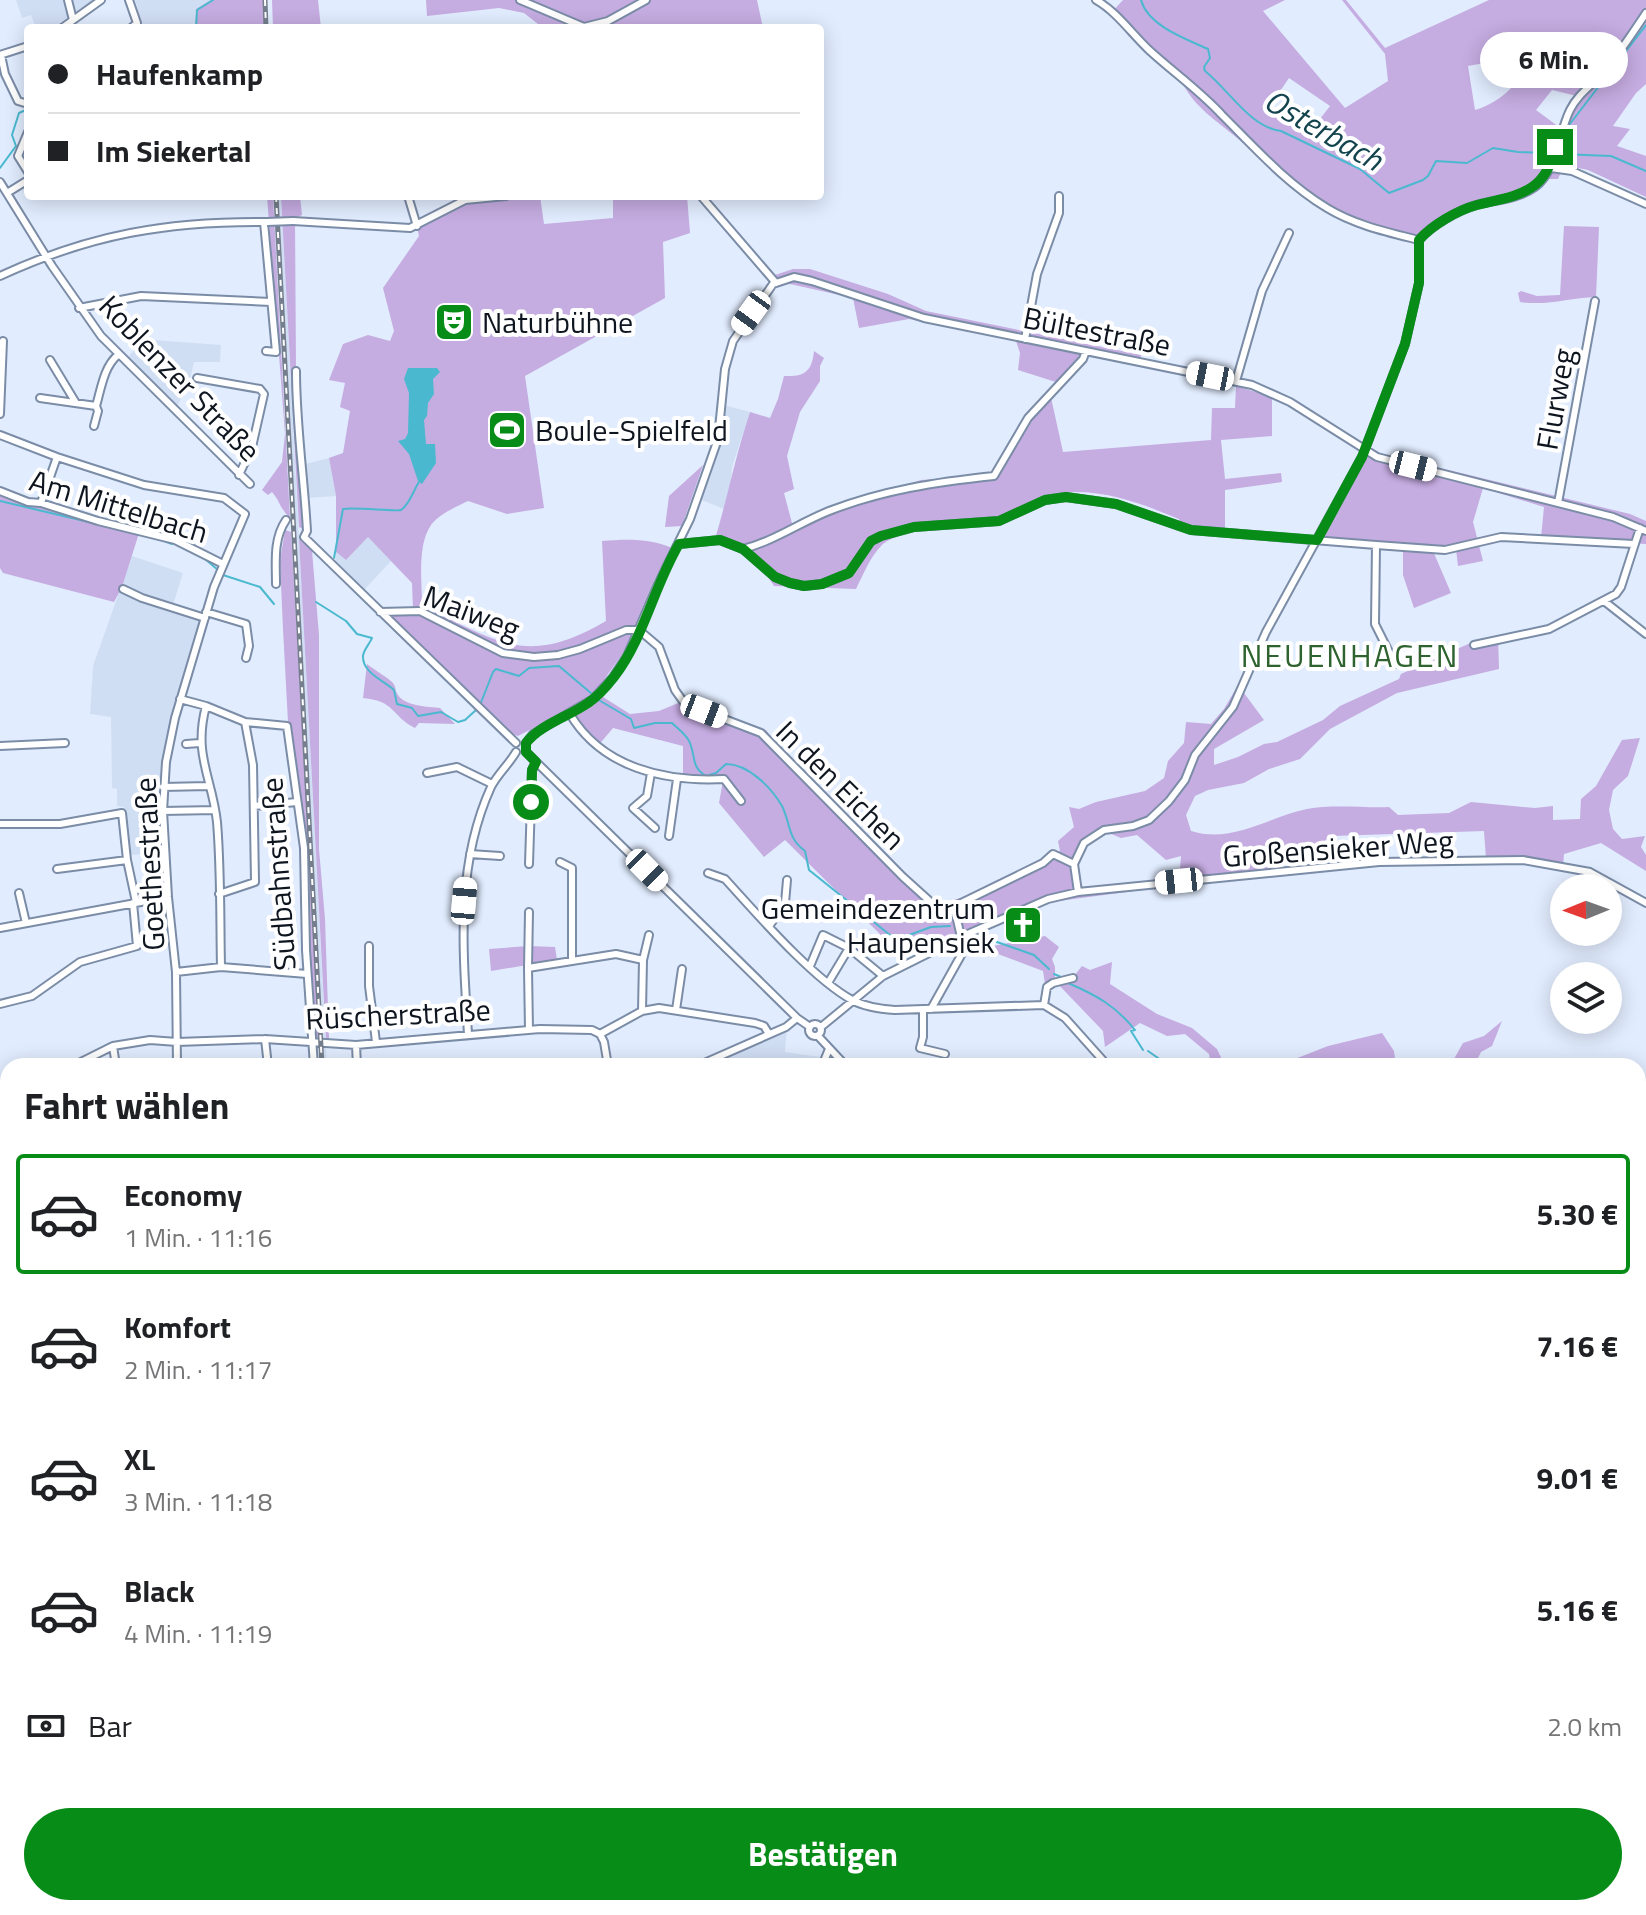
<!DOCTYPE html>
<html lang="de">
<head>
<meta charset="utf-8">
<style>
	:root { --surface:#fff; --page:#f2f2f2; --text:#202124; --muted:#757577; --line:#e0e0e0; --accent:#088c18 }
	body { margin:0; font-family:"Titillium Web",sans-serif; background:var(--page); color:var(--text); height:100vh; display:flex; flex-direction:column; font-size:30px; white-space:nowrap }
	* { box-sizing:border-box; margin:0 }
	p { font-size:26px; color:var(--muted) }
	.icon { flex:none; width:44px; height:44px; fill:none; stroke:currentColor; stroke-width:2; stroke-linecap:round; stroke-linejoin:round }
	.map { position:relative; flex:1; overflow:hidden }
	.panel { position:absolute; left:0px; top:1058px; width:1646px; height:858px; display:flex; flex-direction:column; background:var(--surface); border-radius:24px 24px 0 0; box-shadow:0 4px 20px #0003 }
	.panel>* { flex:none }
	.top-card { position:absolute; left:24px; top:24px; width:800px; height:176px; border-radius:8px; box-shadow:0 4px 20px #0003; display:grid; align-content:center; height:176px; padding:0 24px; background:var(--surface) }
	.needle { width:52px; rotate:269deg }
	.fabs { position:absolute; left:1550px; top:874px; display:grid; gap:16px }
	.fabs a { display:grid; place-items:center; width:72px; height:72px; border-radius:50%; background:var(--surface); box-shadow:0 4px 20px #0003; font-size:40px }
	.end { position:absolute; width:36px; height:36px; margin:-18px; border:10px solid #088c18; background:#fff; box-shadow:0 0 0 4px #fff }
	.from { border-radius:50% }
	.bubble { position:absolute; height:56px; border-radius:28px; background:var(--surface); box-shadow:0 4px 20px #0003; font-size:26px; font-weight:700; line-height:56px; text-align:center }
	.car { position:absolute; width:24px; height:48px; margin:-24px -12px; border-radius:10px; box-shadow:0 0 6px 2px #0007; background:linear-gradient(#fff 24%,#345 0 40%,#fff 0 76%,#345 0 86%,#fff 0) }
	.top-card b { display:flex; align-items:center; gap:28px; height:76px; font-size:30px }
	.top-card b+b { border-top:2px solid var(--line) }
	.top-card i { width:20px; height:20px; background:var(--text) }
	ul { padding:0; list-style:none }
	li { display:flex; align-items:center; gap:24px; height:120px; margin:0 16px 12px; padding:0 8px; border:4px solid transparent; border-radius:8px }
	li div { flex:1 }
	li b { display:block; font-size:30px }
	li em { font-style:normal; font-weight:700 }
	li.selected { border-color:var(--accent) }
	li>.icon { width:72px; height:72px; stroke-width:1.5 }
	h2 { padding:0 24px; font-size:36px; line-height:96px }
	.pay { display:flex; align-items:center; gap:20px; height:88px; padding:0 24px; font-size:30px }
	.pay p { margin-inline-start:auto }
	.primary-button { display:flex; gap:16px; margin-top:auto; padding:16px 24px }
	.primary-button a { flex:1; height:92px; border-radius:48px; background:var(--accent); color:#fff; font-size:32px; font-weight:700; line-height:92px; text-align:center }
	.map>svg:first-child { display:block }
	.built { fill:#d0def4 }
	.green { fill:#c5ace1; fill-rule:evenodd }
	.water { fill:#4ab9cf }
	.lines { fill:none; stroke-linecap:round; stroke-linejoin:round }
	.stream { stroke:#4ab9cf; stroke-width:2 }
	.minor-casing { stroke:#7b8ca7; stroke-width:10 }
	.major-casing { stroke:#fff; stroke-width:12 }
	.minor { stroke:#fff; stroke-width:6 }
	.major { stroke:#bbbbe3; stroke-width:8 }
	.rail-casing { stroke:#757e8c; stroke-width:5 }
	.rail { stroke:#fff; stroke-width:2; stroke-dasharray:6; stroke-linecap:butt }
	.minor-bridge-casing { stroke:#7b8ca7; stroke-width:10; stroke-linecap:butt }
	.minor-bridge { stroke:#fff; stroke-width:6 }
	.route { stroke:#088c18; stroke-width:10 }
	.labels { text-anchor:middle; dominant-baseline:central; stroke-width:8; stroke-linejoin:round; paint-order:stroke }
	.poi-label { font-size:30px; fill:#0e151f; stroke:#fff; text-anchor:start }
	.street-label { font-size:30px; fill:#0e151f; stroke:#fff }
	.water-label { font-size:32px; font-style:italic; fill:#13444e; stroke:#fff }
	.neighbourhood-label { font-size:32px; letter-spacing:2px; fill:#2e622e; stroke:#fff }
</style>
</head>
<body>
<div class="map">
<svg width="1646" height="1915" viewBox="0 0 1646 1915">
	<rect width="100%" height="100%" fill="#e1ecfe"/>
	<path class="built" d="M16 0H93L52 28H36L31 15 22 18Z
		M135 0H211L195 13V28H144Z
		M273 196H281L327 1066H321Z
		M139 339 221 345 220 362H194L190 379 177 407 127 358 139 345Z
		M724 405 750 412 732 467 731 485 724 509 699 499 721 437Z
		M329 458 336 496 307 498 305 464Z
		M368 537 391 561 364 590 335 562 336 552 346 560Z
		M132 556 183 573 172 608 202 618 167 740 160 782 162 853 128 855 124 807 117 806V789L112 788 111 717 90 714 93 666Z
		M787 1029 785 1052 820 1057 819 1066H704Z
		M0 1313 8 1342V1503L0 1486Z
		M1638 1475 1646 1480V1618L1638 1615Z
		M8 1857V1908H111L93 1915H0V1858Z"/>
	<path class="green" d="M211 0H263L265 28H195L196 9Z
		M272 0H318L321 28H273Z
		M426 0H757L763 28H543L524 13 499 8 427 16Z
		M1123 0H1285L1263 11 1345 108 1388 81 1385 54 1342 0H1346L1385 48 1489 0H1646V84L1636 93 1613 126 1630 129 1617 146 1646 156V197L1588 170 1564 165 1558 179H1547L1533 191 1473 206 1428 230 1422 240C1370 225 1317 205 1274 170 1261 160 1250 148 1237 138 1217 121 1193 106 1182 82L1111 13ZM1524 56C1526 82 1498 103 1475 110L1468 66ZM1289 78 1330 106 1310 132 1270 106ZM1552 90 1577 96 1559 127 1536 110Z
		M267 196H273L290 518C279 507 280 501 272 492L268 495 262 490 282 462 285 434Z
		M281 196H300L302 215 295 218 296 369 305 526 303 529 299 527Z
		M466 196H540L544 224 613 218V196H687L690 233 663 242 665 298 525 376 544 508 507 514 468 501C456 507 439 514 431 525 417 545 422 582 422 606 498 641 526 668 606 621L602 541C626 539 649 538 672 548L654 580 623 653 595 692 630 714 659 711 683 701 766 730 788 759 905 878 935 903C979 899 1021 871 1060 851L1058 841 1074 827 1069 807 1079 809 1096 802 1145 791 1164 778 1168 761 1184 743 1186 722 1211 724 1224 709 1238 685 1264 720 1214 749V765L1238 757 1264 744 1277 742 1323 720 1340 706 1399 679 1401 674 1475 641 1498 636 1499 669 1397 693 1330 729 1300 759 1269 769 1244 783 1208 790 1195 796 1186 815 1191 831C1232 844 1268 817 1307 809 1332 804 1363 808 1389 807L1398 815 1449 813 1471 802 1535 808 1553 806V820L1580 819 1581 799 1596 786 1622 740 1640 738 1628 776 1613 790 1609 810 1613 829 1622 839 1645 836 1641 847 1646 855V871L1601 843 1564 854 1563 866 1486 859 1484 831 1332 836 1318 845 1287 849 1271 873 1051 902 1048 899 1179 881 1181 856 1166 860 1137 835 1121 838 1104 831C1077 848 1074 861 1083 891L1047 898 983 926 993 946 1045 936 1059 947 1052 959 1055 967V980L1074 976 1082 966 1090 970 1112 962 1110 984 1157 1014 1192 1028 1217 1049 1225 1066H1211L1209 1054 1185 1034 1167 1036 1140 1023 1105 1047 1103 1031 1055 981 1045 984 1043 971 990 951H960L936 934 889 943 785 840 764 857 719 803 724 775 683 776V746L613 728 597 747 582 733 568 710 518 736 512 734 389 615 413 609 412 583 368 537 346 560 336 552V496L329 458 343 453 350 411 340 407 345 383 329 380 343 344 368 335 390 341 394 331 383 288 419 236 417 227 466 202Z
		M1564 226 1599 227 1596 297C1568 298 1548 306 1520 302L1518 293 1521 291 1537 296 1560 295Z
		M793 269H810L888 294 926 311 1141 355 1140 364 1084 353 1059 383 1018 370 1020 353 1016 341 909 319 859 328 853 298 790 284 765 286 775 275Z
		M814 351 824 358 820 366V381L800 412 787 456 794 489 784 493 793 527 829 510 921 480 992 475 1016 432 1050 393 1063 452 1211 440 1212 408H1235L1236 386 1272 397V436L1221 440 1225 479 1281 473 1282 482 1225 490V528L1182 526 1179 519C1138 502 1094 485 1048 495 1031 499 1015 512 998 517 970 525 899 527 881 546 870 557 863 575 856 589L774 586 761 566 715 539C728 496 736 454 750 412L770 418 778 399 784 376C804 377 812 372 814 351Z
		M1363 445 1382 454 1630 514 1646 521V544L1541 538 1544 507 1483 488 1473 522 1483 561 1458 566 1456 549 1433 551 1451 593 1414 608 1403 575V547L1320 540Z
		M703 465 682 526 665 527 669 496Z
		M0 494 27 504 140 530 122 587 114 602 3 573 0 568Z
		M285 530 291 532 320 1039H314L308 951 307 875 288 722 283 629 280 561Z
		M299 539 312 551 319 635V849L325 919 329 1039H326Z
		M367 664C373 669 390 679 393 683 397 689 394 689 398 695 405 706 428 707 440 708L455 724 419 723 415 728C391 716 396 701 363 698Z
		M528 946 555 947 557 960 491 971 489 949Z
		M1502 1021 1492 1046 1481 1052 1474 1066H1450L1463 1043 1484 1036Z
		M1382 1033 1394 1051 1396 1066H1277L1328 1046Z
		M1638 1244 1646 1255V1384L1638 1381Z
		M0 1673 8 1691V1782L0 1781Z
		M1411 1908H1518L1530 1915H1420Z"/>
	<path class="water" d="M408 368H437L440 372 433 379 434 394 428 403 427 416 424 420 426 444H435L436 463 422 484 418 481 409 454 398 441 405 439 408 433 409 393 404 379Z"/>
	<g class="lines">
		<path class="stream" d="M1141 0C1148 26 1186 39 1208 49L1210 58 1204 67 1205 71C1229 90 1250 127 1281 131L1360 169 1389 193 1423 180 1428 176 1436 161 1467 163 1493 148 1518 152 1554 153
			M196 28 197 10 213 0
			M1566 129 1646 25
			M1559 154 1611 156 1646 171
			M0 168 16 146 12 135 19 113 28 109
			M0 501 131 532
			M164 541 172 544
			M334 558 343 509C355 507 397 512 401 510 410 504 413 491 419 482
			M205 559 218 570
			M223 575 260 587 274 604
			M316 602 346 621 357 634 372 638C370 643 363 651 363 656 362 673 385 681 394 690L397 704 412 708 418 716 441 712 458 722 465 720 476 710
			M597 699 631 719 634 728 655 723H672C678 729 687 735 690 743 696 758 691 767 706 776L716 773 726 764C748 764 771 787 782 806 791 824 787 838 805 851L809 870 890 935 901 938 931 927 950 926
			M480 705 493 672 496 669 519 676 529 668 559 666 592 694
			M977 935 1034 955 1049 969
			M1054 974 1061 977
			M1068 983C1096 995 1116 1006 1135 1030L1131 1031 1143 1050
			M1148 1051 1168 1065
			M1185 1066H1195
			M1638 1334 1646 1323
			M1638 1334 1646 1341
			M0 1566H8
			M1474 1908 1478 1915
			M1491 1908 1494 1915"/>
		<defs>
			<path id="minor" d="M68 0 73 20
				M129 0 137 23 131 28
				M520 0 584 27 608 21 646 0
				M1096 0C1117 12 1131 33 1149 50 1173 72 1200 91 1222 115 1255 148 1286 183 1327 208 1355 225 1387 232 1419 240
				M62 28 101 0
				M0 55 28 46
				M1 55 5 74 18 101 28 104
				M28 132 18 156 28 172
				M1551 168 1572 171 1646 204
				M0 182 52 266 101 336 250 484
				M7 193 28 180
				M408 196 417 226
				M701 196 776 283
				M293 221 410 228 465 200 506 196
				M264 222 276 352 266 351
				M1419 240C1432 225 1457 211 1476 205 1495 200 1518 199 1535 187 1557 171 1558 134 1570 110 1578 94 1591 86 1603 73 1619 54 1632 34 1646 13
				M0 276C91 234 168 221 267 222
				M79 308 141 296 271 302
				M1025 339 1037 274 1059 213V196
				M50 360 76 403
				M296 371C296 425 304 477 307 531L304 537 516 743
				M197 378 260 389 264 394 252 447 239 475
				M1236 381 1262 291 1289 233
				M40 398 96 406
				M0 414 3 341
				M94 426 98 411 96 406C101 389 104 366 118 355
				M0 435 57 457 144 485 224 498 245 514 214 587 175 718 166 762 163 811 168 897 176 972 177 1066
				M0 491 28 502 41 503 98 521 175 540 223 564
				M41 503 57 457
				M1558 503 1595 301
				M679 544 720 540 743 549 775 577 790 583 804 586 822 584 849 573 871 541 881 536 914 527 999 521 1045 500 1066 497 1116 504 1191 530 1376 545 1445 550 1501 537 1634 544
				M1376 545 1375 624 1395 664
				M743 549C774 541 799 523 829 511 883 490 937 482 994 476L1028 418 1083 359 1086 351
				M276 584C276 562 273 539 286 520
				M123 589 142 598 205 618
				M1604 601 1646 634
				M206 612 246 624 249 646 246 658
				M380 612 420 611 503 653 534 657 558 655 580 649 626 630H639L659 647 675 690 685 704 761 733 903 877 934 905 955 911 964 950 931 1009
				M1474 645 1549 629 1616 594 1621 587 1640 528
				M180 699 206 706 245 722 287 726 304 848 306 950 314 1066
				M206 706C193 755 212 777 217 822 221 870 220 919 221 967
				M570 714C602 768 665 782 724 779L741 801
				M526 743 533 734 593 699 613 677 627 656 658 584 690 519 718 439 725 369 733 341 773 284 794 277 812 281 924 318 1252 385 1290 402 1377 457 1613 517 1646 531
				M186 744 200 743
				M0 746 65 743
				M526 752 797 1018 810 1027
				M427 773 457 767 492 784
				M651 773 647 796 633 808 655 828
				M163 787 208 786
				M254 806 297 802
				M163 811 215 810
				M0 824H60L122 813 127 860 136 902
				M669 836 677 779
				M470 854 500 856
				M560 862 572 868V959
				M529 864 532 770 536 762
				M57 869 127 860
				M708 873 725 879C757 914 812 978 852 1000 865 1007 880 1009 895 1010L1044 1005 1065 1018 1108 1066
				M1078 892 1074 864 1084 843 1104 830 1133 826 1149 820 1169 801 1185 780 1195 755 1233 707 1266 632 1362 457 1405 344 1419 283V240
				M19 893 26 923
				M219 894 255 882 253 765 245 722
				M951 908 1043 863 1053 854 1074 864
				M770 925 785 903 787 880
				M0 928 168 897
				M369 946V986L376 1042
				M810 966 823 935 849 948 883 976
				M528 968 529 912
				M176 972 221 967 307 974
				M828 983 849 948
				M0 1004 32 996 80 962 137 946 133 903
				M1044 1005 1047 987 1053 983 1073 978
				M676 1010 682 969
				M923 1010V1037L920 1048 945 1054
				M642 1011 643 960 649 935
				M809 1030a6 6 0 1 1 12 0a6 6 0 1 1-12 0Z
				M821 1027 883 976 963 936 1048 899 1078 892 1379 862 1523 860 1590 872 1646 903
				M529 1030 528 968 616 954 643 960
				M468 1034C463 951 455 866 491 787 497 775 509 764 516 752
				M600 1034 604 1042 608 1066
				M818 1036 846 1066
				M265 1039 268 1066
				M356 1045 357 1066
				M113 1046 116 1066
				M525 1063V1066
				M73 1066 113 1046 150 1040 177 1042 265 1039 356 1045 540 1029 592 1030 600 1034 642 1011 659 1008 755 1023 764 1026 769 1034
				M689 1066 702 1064 786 1027 797 1018
				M822 1066 829 1049
				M0 1090 8 1088
				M1638 1168 1646 1165
				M0 1286 8 1314
				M1638 1297 1646 1304
				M1638 1382 1646 1386
				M1638 1396 1646 1402
				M1638 1547 1646 1548
				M1638 1813 1646 1800
				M0 1822 8 1813
				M1638 1851 1646 1852
				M154 1908 156 1915
				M237 1908 239 1915
				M357 1908 360 1915
				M824 1908 838 1915
				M1500 1908 1506 1915
				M661 1915V1908"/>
			<path id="major" d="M0 1613 8 1612
				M1638 1695 1646 1701
				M0 1838 8 1848
				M61 1908 67 1915"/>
		</defs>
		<use href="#minor" class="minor-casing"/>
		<use href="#major" class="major-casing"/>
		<use href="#minor" class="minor"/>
		<use href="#major" class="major"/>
		<defs>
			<path id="rail" d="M265 0 266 28
				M276 196 322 1066
				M0 1336 8 1368
				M0 1379 8 1411
				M1 1431 8 1458
				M135 1908 136 1915
				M321 1915 322 1908"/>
		</defs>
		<use href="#rail" class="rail-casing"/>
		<use href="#rail" class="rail"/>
		<defs>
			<path id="minor-bridge" d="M267 222 293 221"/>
		</defs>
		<use href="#minor-bridge" class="minor-bridge-casing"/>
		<use href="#minor-bridge" class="minor-bridge"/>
	</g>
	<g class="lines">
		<path class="route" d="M531 802 532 770 536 762 526 752V743C541 724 568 717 588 703 597 697 607 686 614 677 644 638 654 586 679 544L720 540 743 549 775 577 790 583 804 586 822 584 849 573 871 541 881 536 914 527 999 521 1045 500 1066 497 1116 504 1191 530 1317 540 1362 457 1405 344 1419 283V240C1432 225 1458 210 1477 205 1517 195 1546 194 1555 147"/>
	</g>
	<defs>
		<symbol id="theatre-square" viewBox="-11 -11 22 22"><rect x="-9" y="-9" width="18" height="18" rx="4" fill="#088c18" stroke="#fff"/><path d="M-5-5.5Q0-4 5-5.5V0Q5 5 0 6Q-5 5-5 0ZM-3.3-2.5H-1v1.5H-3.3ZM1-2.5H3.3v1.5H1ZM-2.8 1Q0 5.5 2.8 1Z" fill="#fff"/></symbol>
		<symbol id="stadium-square" viewBox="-11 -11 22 22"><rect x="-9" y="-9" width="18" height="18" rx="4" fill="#088c18" stroke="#fff"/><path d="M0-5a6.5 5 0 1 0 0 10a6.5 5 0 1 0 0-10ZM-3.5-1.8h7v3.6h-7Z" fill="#fff"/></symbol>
		<symbol id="church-square" viewBox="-11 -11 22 22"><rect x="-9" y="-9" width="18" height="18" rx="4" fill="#088c18" stroke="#fff"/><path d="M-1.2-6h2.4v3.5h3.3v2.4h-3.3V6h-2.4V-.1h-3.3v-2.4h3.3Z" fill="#fff"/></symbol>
	</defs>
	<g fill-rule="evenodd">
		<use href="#theatre-square" x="432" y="300" width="44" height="44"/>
		<use href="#stadium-square" x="485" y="408" width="44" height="44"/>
		<use href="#church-square" x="1001" y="903" width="44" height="44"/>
	</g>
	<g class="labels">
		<g class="poi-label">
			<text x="482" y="322">Naturbühne</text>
			<text x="535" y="430">Boule-Spielfeld</text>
			<text x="995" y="908" text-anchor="end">Gemeindezentrum<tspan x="995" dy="34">Haupensiek</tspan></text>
		</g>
		<g class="street-label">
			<text transform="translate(1097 331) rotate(11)">Bültestraße</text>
			<text transform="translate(180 378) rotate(46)">Koblenzer Straße</text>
			<text transform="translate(1555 399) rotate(-80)">Flurweg</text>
			<text transform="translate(119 506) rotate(17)">Am Mittelbach</text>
			<text transform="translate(472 612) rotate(21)">Maiweg</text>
			<text transform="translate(841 785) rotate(45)">In den Eichen</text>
			<text transform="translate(1338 848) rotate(-4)">Großensieker Weg</text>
			<text transform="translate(149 864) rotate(-93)">Goethestraße</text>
			<text transform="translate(278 874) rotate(-94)">Südbahnstraße</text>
			<text transform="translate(398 1014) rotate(-3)">Rüscherstraße</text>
		</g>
		<g class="water-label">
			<text transform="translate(1324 129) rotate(30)">Osterbach</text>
		</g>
		<g class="neighbourhood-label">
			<text x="1350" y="655">NEUENHAGEN</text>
		</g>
	</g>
</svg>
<div class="fabs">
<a><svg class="needle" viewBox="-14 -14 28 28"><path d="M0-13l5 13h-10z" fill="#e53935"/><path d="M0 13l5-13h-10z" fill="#757577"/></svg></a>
<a><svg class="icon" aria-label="layers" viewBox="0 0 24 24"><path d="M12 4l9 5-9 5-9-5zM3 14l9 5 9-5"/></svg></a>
</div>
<i class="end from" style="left:531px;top:802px"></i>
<i class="end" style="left:1555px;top:147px"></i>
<div class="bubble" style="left:1480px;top:32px;width:148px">6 Min.</div>
<i class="car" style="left:751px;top:313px;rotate:216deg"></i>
<i class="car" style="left:1210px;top:376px;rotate:281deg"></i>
<i class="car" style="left:1413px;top:466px;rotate:104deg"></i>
<i class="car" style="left:704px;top:711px;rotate:111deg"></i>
<i class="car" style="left:647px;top:870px;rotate:135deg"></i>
<i class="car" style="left:1179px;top:881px;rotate:264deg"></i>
<i class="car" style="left:464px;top:901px;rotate:5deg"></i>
<div class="top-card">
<b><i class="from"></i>Haufenkamp</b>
<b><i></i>Im Siekertal</b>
</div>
<section class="panel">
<h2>Fahrt wählen</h2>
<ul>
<li class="selected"><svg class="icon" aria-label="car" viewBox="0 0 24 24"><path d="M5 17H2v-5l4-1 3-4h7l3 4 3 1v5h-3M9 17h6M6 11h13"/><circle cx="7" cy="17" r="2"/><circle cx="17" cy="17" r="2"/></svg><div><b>Economy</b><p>1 Min. · 11:16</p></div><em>5.30 €</em></li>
<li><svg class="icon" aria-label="car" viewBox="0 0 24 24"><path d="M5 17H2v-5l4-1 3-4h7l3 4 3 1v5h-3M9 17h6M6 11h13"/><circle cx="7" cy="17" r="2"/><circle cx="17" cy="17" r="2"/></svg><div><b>Komfort</b><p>2 Min. · 11:17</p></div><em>7.16 €</em></li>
<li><svg class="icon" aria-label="car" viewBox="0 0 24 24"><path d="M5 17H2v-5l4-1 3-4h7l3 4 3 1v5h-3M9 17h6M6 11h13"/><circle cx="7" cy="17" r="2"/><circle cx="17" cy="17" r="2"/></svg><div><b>XL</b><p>3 Min. · 11:18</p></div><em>9.01 €</em></li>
<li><svg class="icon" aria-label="car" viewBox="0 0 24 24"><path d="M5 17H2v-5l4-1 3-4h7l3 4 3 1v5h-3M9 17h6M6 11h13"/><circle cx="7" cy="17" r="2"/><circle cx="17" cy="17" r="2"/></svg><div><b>Black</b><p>4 Min. · 11:19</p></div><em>5.16 €</em></li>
</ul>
<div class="pay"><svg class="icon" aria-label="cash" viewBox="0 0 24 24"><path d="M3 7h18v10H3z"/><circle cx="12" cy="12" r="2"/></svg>Bar<p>2.0 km</p></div>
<div class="primary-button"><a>Bestätigen</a></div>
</section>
</div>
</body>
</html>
